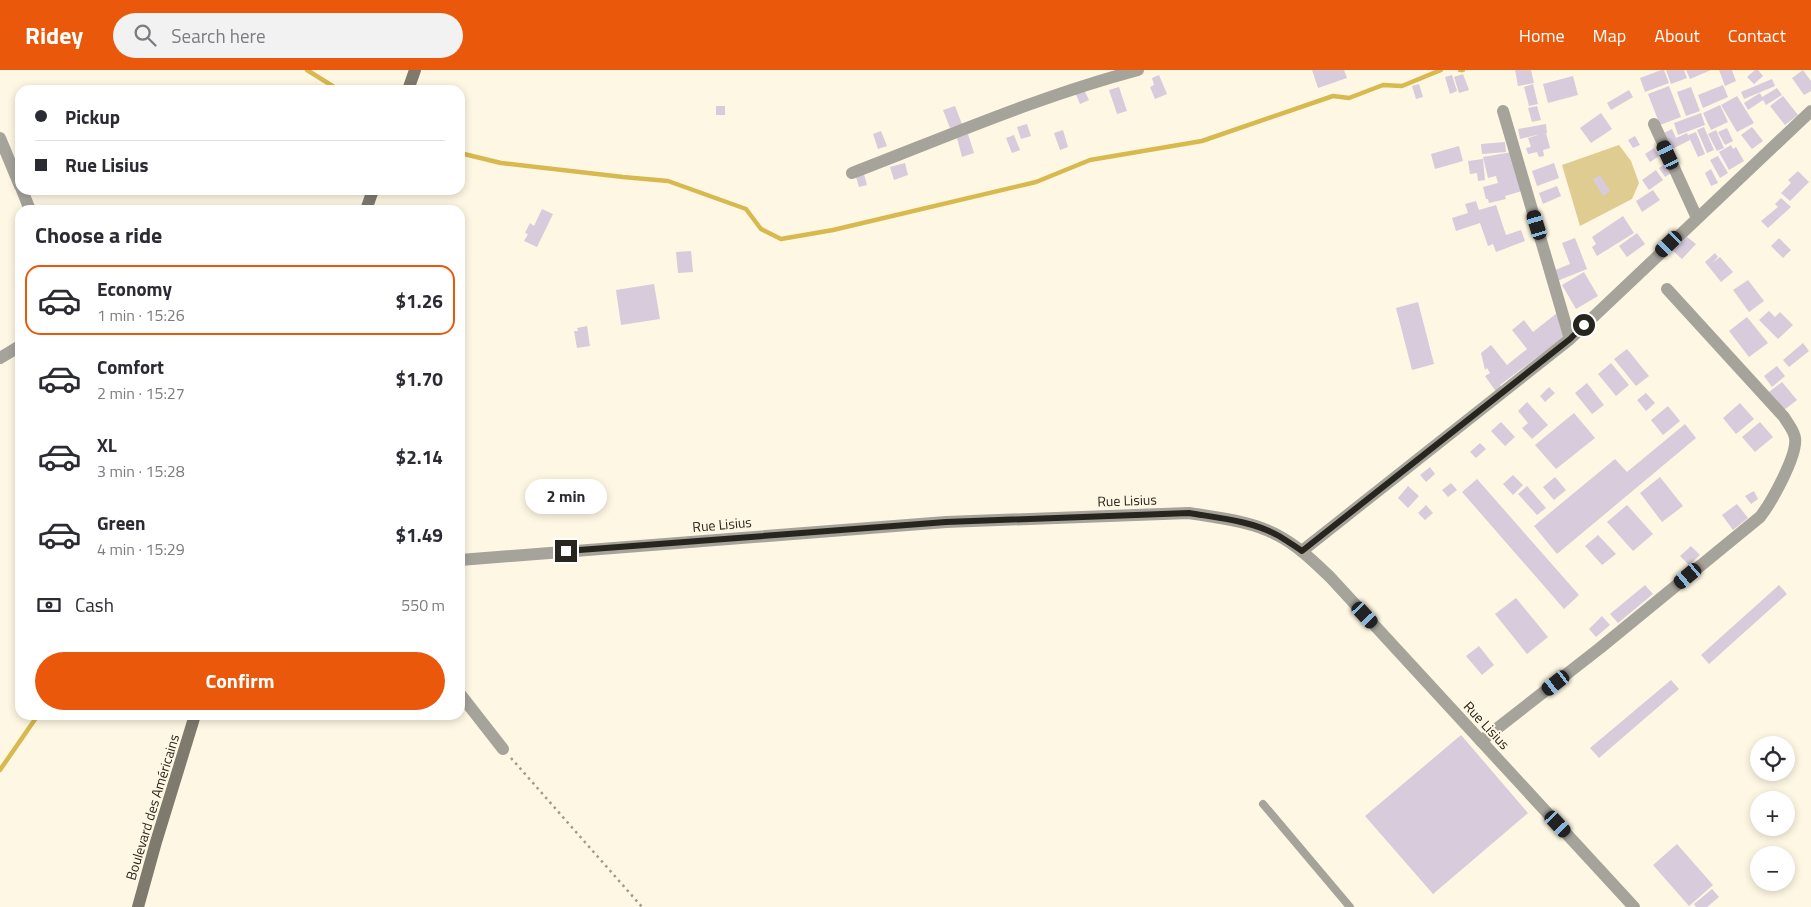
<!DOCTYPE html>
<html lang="en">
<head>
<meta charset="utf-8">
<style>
	:root { --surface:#fff; --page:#f2f2f3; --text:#2b2b33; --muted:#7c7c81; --line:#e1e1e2; --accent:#ea580c }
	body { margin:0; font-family:"Titillium Web",sans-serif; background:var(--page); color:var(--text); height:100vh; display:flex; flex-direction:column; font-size:19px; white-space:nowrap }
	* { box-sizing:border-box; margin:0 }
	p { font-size:16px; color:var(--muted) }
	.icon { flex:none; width:28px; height:28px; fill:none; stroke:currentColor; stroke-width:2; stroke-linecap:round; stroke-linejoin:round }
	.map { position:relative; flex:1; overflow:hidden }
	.sheet { position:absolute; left:15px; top:135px; width:450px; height:515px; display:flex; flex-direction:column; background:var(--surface); border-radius:15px; box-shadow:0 2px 8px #0003 }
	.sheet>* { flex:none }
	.hud { position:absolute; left:15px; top:15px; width:450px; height:110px; border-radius:15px; box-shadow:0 2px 8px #0003; display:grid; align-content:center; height:110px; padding:0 20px; background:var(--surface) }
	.buttons { position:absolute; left:1750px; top:666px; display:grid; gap:10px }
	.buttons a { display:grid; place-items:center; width:45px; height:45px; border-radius:50%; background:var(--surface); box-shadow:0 2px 8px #0003; font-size:25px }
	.end { position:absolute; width:22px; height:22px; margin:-11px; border:6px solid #28251e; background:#fff; box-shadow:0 0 0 2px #fff }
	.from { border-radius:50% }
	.bubble { position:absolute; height:35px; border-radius:18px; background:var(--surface); box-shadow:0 2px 8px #0003; font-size:16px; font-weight:700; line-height:35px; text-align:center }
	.car { position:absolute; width:15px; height:30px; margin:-15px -8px; border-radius:6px; box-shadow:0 0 4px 1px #0007; background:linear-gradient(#222 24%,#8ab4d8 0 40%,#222 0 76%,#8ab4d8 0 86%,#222 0) }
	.hud b { display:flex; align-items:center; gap:18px; height:48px; font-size:19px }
	.hud b+b { border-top:1px solid var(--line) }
	.hud i { width:12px; height:12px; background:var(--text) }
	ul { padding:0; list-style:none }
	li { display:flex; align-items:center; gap:15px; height:70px; margin:0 10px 8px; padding:0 10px; border:2px solid transparent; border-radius:15px }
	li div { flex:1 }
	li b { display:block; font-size:19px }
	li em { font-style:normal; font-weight:700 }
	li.selected { border-color:var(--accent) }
	li>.icon { width:45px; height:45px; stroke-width:1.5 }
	h2 { padding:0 20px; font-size:22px; line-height:60px }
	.pay { display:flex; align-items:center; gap:12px; height:55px; padding:0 20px; font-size:19px }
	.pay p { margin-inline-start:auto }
	.button { display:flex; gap:10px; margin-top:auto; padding:10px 20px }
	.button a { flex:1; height:58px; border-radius:30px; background:var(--accent); color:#fff; font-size:20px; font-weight:700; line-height:58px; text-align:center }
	header { display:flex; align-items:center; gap:30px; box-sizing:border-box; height:70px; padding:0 25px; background:var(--accent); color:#fff }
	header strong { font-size:24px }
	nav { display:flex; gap:28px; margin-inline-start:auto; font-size:18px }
	.search { width:350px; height:45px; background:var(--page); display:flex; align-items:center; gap:12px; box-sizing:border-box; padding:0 18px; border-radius:28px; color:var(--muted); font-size:19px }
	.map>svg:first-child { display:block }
	.green { fill:#dfcc90 }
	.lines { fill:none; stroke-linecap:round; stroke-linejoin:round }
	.stream { stroke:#d8b94e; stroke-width:4.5 }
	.building { fill:#d8cbdc }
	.path { stroke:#a09b8d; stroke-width:2.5; stroke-dasharray:2.5 4; stroke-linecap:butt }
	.service { stroke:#a5a39a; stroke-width:8 }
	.minor { stroke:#a5a39a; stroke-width:12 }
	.tertiary { stroke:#a5a39a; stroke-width:12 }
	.secondary { stroke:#7e7a6e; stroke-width:12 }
	.route { stroke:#28251e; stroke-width:6 }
	.labels { text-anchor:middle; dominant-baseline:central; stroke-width:4; stroke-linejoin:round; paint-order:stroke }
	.street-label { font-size:14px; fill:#28251e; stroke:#fef7e3 }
</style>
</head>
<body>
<header>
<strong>Ridey</strong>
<div class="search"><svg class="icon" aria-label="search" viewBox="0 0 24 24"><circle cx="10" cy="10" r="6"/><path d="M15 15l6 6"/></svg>Search here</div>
<nav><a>Home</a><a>Map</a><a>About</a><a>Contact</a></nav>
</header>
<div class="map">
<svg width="1811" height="837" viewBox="0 0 1811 837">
	<rect width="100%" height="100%" fill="#fef7e3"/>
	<path class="green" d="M1619 75 1631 91 1639 113 1632 129 1580 156 1562 95Z"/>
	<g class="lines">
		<path class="stream" d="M307 0 339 20
			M1460 0H1463
			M460 83 501 93 623 107 668 111 746 139 761 159 781 169 833 160 1036 112 1090 90 1202 71 1333 26 1349 28 1383 15 1402 16 1441 0
			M0 700 38 645"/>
	</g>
	<path class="building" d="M1312 0H1344L1347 8 1318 18Z
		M1515 0H1531L1534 13 1518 16Z
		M1661 0H1664L1669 13 1645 22 1640 8Z
		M1666 0H1684L1687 8 1671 14Z
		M1686 0H1711L1690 9Z
		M1719 0H1732L1736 11 1725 16Z
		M1755 0H1758L1763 6 1754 14 1747 7Z
		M1803 0 1811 11V21L1804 25 1792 8Z
		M1463 4 1469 20 1459 23 1454 7Z
		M1159 5 1167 24 1155 29 1150 17 1154 15 1152 8Z
		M1452 5 1457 21 1450 24 1445 7Z
		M1573 6 1578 25 1548 33 1543 14Z
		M1772 9 1775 16 1744 29 1741 22Z
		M1419 14 1423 27 1416 29 1412 16Z
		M1533 14 1538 34 1529 36 1524 17Z
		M1723 15 1728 27 1703 38 1698 25Z
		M1669 16 1681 47 1660 55 1648 24Z
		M1119 17 1127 41 1117 44 1109 20Z
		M1691 17 1700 41 1686 46 1677 22Z
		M1083 18 1089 30 1080 34 1075 22Z
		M1777 18 1782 25 1766 35 1763 30 1748 40 1744 33 1760 23 1762 27Z
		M1629 20 1633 27 1611 40 1607 33Z
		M1737 26 1754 53 1737 62 1721 35Z
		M1783 26 1798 45 1785 55 1770 36Z
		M1720 35 1728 52 1711 60 1703 43Z
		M716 36H725V45H716Z
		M955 36 962 54 950 58 943 40Z
		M1537 36 1541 50 1532 52 1528 38Z
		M1601 43 1612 59 1591 73 1580 58Z
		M1701 43 1705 55 1678 65 1674 53Z
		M1027 54 1031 66 1021 69 1017 57Z
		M1546 54 1547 63H1546L1550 78 1543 80 1544 86 1539 87 1537 82 1528 84 1526 78 1531 77 1528 68 1541 64 1520 69 1518 59Z
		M1704 57 1714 80 1707 83 1697 60Z
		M1752 57 1763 71 1752 79 1741 65Z
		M1727 58 1733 71 1725 75 1718 62Z
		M1672 59 1676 68 1687 63 1690 70 1668 81 1660 65Z
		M1063 60 1068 77 1060 80 1054 63Z
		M1716 60 1724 78 1717 81 1708 64Z
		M881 61 887 76 878 79 873 64Z
		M1696 62 1705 84 1698 87 1688 65Z
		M968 64 974 83 962 87 957 68Z
		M1014 65 1020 80 1012 83 1006 68Z
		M1635 66 1640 75 1633 78 1628 70Z
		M1505 72 1506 82 1482 84 1481 74Z
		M1731 75 1733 79 1736 77 1744 91 1729 100 1719 82Z
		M1459 76 1463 91 1435 99 1431 84Z
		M1654 78 1659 86 1650 92 1645 84Z
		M1512 82 1522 121 1505 126 1506 129 1489 133 1488 129H1486L1483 117 1498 113 1496 106 1488 108 1483 87Z
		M1718 86 1728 103 1720 108 1710 90Z
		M1483 89 1485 110 1478 111 1477 103 1470 104 1468 91Z
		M905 93 908 105 894 110 890 97Z
		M1554 93 1559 108 1537 116 1532 101Z
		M1666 94 1671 103 1665 107 1659 98Z
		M1711 99 1718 113 1711 116 1705 103Z
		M1656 100 1663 110 1649 120 1642 110Z
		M1798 101 1809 112 1790 131 1781 123 1791 113 1788 110Z
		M864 104 867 115 859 117 856 107Z
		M1600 105 1610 121 1603 126 1593 109Z
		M1557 116 1561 126 1543 134 1539 123Z
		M1653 120 1660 130 1642 142 1636 131Z
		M1781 128 1791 137 1768 158 1761 151 1778 137 1775 134Z
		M1476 131 1479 140 1496 135 1506 165 1521 160 1525 171 1496 182 1493 174 1488 176 1480 153 1456 161 1452 148 1468 143 1465 134Z
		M542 139 553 144 537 177 524 171 528 164 525 163 530 153 534 156Z
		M1623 146 1634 163 1597 186 1592 177 1596 174 1592 167Z
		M1637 163 1645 174 1627 187 1619 176Z
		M1687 167 1696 174 1682 189 1673 181Z
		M1575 168 1587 199 1557 211 1553 201 1570 194 1562 173Z
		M1779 168 1791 180 1783 188 1771 176Z
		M691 181 693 202 678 203 676 182Z
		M1715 183 1718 187 1712 193 1720 187 1733 202 1721 212 1705 192Z
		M1584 202 1598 226 1576 239 1562 215Z
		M1748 210 1764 231 1749 242 1733 220Z
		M654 214 660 249 621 255 616 220Z
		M1418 232 1434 294 1412 300 1396 238Z
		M1769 241 1775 247 1780 242 1793 255 1778 269 1759 250Z
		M1557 243 1564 267 1500 315 1503 319 1497 323 1485 306 1490 303 1487 298 1485 300 1481 283 1491 275 1507 295 1527 279 1512 260 1524 250 1533 262Z
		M1747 247 1768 273 1749 287 1729 261Z
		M587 256 590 276 577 278 574 261H578L577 258Z
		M1803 273 1809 281 1789 297 1783 290Z
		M1627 279 1649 306 1636 316 1614 289Z
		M1611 293 1629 315 1616 326 1598 304Z
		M1777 296 1785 306 1772 317 1764 306Z
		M1782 312 1797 330 1784 340 1769 322Z
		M1587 313 1604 335 1592 344 1575 323Z
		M1549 317 1555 323 1545 332 1540 326Z
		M1646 323 1655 333 1646 341 1637 330Z
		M1527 332 1548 355 1532 369 1522 358 1528 353 1518 341Z
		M1740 333 1754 349 1736 364 1723 348Z
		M1668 336 1680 351 1663 365 1651 350Z
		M1574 343 1595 368 1556 399 1535 375Z
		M1501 352 1515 367 1505 376 1491 361Z
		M1760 352 1773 367 1755 382 1742 367Z
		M1685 354 1696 368 1557 484 1534 456 1615 389 1627 402Z
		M1480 373 1486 379 1476 388 1470 382Z
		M1430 397 1435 404 1426 412 1420 405Z
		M1513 405 1523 415 1513 425 1503 414Z
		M1555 407 1566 420 1554 430 1543 417Z
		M1660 407 1683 436 1662 452 1640 423Z
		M1477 409 1579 525 1564 539 1462 422Z
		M1451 413 1457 420 1448 427 1442 420Z
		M1408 416 1419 426 1408 438 1398 428Z
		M1527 416 1546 438 1537 445 1518 424Z
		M1754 421 1758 429 1751 434 1745 426Z
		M1737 434 1748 448 1733 460 1722 445Z
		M1426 435 1433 443 1425 450 1418 443Z
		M1627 435 1653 464 1633 481 1607 452Z
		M1598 465 1616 484 1602 495 1585 476Z
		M1691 476 1700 485 1689 495 1680 486Z
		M1645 515 1653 524 1618 553 1610 544Z
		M1779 515 1787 524 1709 594 1701 585Z
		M1516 528 1548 567 1527 584 1495 544Z
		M1602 546 1610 555 1596 567 1589 559Z
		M1479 576 1494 595 1482 605 1466 586Z
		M1671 610 1679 619 1599 688 1590 678Z
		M1461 665 1528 743 1433 824 1365 746Z
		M1677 774 1713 815 1689 836 1653 795Z
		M1712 819 1719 827 1707 837H1696L1694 834Z"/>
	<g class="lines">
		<path class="path" d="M511 688 642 837"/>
		<path class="service" d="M1263 734 1350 837"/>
		<path class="minor" d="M1503 41 1570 269
			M1654 54 1697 148
			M0 68 20 116
			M852 103C946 67 1040 26 1138 0
			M22 120 30 140
			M0 288 20 276
			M1302 481 1570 269 1811 41
			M460 624 503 679
			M1481 671 1600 578 1760 447C1771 433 1798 385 1795 368 1794 360 1788 354 1784 347L1667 219"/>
		<path class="tertiary" d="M460 490 946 452 1189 443C1219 448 1252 451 1279 466 1298 476 1314 492 1330 507L1634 837"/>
		<path class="secondary" d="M408 20 415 0
			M366 140 373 120
			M138 837 156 772 195 645"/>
	</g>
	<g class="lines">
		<path class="route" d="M566 481 946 452 1189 443C1219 448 1253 451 1279 466 1287 471 1295 476 1302 481L1570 269 1584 255"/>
	</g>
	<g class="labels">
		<g class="street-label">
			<text transform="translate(1127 430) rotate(-2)">Rue Lisius</text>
			<text transform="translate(722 454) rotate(-5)">Rue Lisius</text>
			<text transform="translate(1487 655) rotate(47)">Rue Lisius</text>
			<text transform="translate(152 737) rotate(-73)">Boulevard des Américains</text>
		</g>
	</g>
</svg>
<div class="buttons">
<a><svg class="icon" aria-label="locate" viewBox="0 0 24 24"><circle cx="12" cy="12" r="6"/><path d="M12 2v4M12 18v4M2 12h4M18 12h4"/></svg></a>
<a>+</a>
<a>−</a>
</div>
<i class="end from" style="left:1584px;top:255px"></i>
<i class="end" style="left:566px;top:481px"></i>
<div class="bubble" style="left:525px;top:409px;width:82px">2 min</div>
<i class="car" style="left:1668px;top:85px;rotate:335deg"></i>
<i class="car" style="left:1537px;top:155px;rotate:343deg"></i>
<i class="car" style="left:1669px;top:174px;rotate:226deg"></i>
<i class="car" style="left:1688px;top:506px;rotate:230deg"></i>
<i class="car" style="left:1365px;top:545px;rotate:137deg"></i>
<i class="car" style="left:1556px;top:613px;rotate:232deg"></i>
<i class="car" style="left:1558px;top:754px;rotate:137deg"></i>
<div class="hud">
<b><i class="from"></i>Pickup</b>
<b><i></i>Rue Lisius</b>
</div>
<section class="sheet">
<h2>Choose a ride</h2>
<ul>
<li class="selected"><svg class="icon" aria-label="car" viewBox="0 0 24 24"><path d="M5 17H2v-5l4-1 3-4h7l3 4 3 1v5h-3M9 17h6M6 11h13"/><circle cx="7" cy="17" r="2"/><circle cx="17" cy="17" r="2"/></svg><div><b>Economy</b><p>1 min · 15:26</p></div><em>$1.26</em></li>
<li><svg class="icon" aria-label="car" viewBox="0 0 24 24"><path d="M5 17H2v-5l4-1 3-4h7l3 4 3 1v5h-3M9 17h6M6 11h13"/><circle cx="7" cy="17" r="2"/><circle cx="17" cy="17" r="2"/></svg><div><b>Comfort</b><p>2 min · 15:27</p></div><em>$1.70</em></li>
<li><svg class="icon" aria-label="car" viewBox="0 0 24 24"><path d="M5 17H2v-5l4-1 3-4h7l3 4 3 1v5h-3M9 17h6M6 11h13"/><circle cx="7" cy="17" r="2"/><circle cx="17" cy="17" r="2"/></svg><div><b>XL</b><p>3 min · 15:28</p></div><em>$2.14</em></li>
<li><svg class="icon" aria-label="car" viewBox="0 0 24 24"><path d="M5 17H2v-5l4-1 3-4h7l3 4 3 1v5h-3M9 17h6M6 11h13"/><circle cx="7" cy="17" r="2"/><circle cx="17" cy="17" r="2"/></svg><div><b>Green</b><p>4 min · 15:29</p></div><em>$1.49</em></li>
</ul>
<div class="pay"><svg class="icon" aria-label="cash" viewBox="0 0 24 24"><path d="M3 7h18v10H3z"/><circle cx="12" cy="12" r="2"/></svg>Cash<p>550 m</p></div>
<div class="button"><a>Confirm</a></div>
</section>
</div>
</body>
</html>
